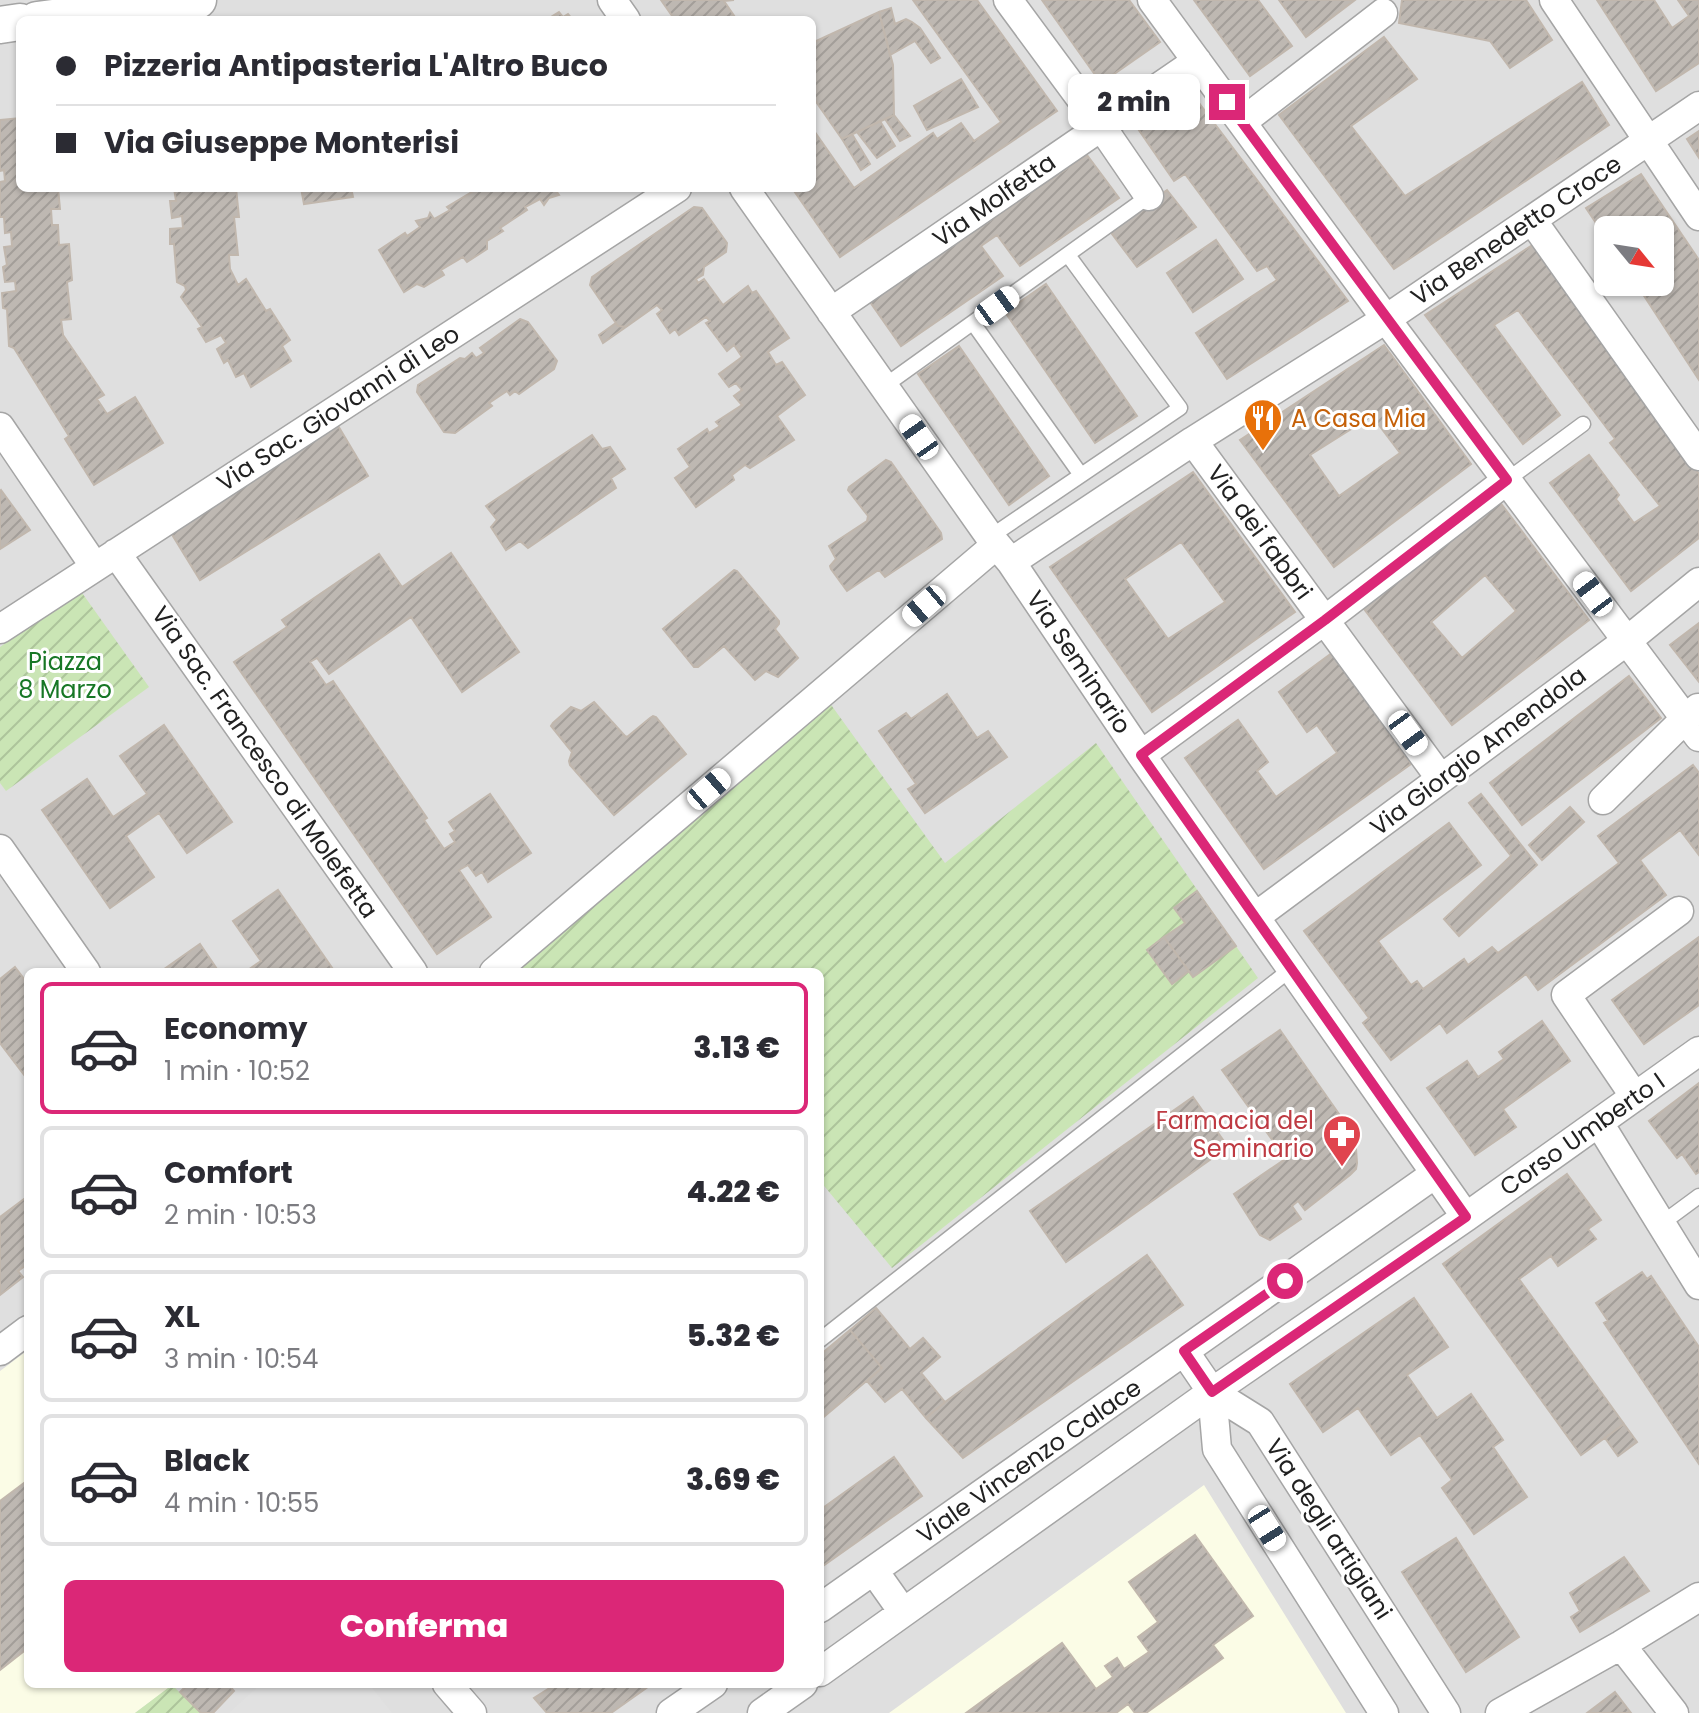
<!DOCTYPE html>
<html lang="it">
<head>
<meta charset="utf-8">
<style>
	:root { --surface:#fff; --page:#f2f2f3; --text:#2b2b33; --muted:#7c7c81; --line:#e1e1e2; --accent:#db2777 }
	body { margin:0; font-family:Poppins,sans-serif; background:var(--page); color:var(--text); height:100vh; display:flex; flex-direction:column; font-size:30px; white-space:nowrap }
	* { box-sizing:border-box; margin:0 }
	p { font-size:26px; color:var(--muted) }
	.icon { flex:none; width:44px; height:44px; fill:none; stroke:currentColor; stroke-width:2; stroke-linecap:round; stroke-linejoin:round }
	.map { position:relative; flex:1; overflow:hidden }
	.drawer { position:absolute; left:24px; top:968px; width:800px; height:720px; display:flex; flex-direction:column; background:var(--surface); border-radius:12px; box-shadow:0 2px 6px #0004 }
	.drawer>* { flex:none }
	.hud { position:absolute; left:16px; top:16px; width:800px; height:176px; border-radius:12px; box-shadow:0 2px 6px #0004; display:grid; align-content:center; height:176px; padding:0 40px; background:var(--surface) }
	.needle { width:52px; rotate:120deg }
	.buttons { position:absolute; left:1594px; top:216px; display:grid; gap:16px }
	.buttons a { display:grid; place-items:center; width:80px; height:80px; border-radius:12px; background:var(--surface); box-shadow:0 2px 6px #0004; font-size:40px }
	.end { position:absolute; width:36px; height:36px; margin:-18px; border:10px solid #db2777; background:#fff; box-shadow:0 0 0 4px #fff }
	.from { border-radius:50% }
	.bubble { position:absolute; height:56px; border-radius:12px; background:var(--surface); box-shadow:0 2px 6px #0004; font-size:26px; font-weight:800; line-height:56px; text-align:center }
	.car { position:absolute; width:24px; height:48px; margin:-24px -12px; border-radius:10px; box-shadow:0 0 6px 2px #0007; background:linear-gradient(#fff 24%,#345 0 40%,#fff 0 76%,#345 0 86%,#fff 0) }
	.hud b { display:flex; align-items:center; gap:28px; height:76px; font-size:30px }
	.hud b+b { border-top:2px solid var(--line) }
	.hud i { width:20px; height:20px; background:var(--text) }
	ul { padding:14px 0 0; list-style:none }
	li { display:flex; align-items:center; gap:24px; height:132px; margin:0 16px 12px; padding:0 24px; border:4px solid var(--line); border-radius:12px }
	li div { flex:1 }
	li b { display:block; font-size:30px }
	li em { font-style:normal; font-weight:800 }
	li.current { border-color:var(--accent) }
	li>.icon { width:72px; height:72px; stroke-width:1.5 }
	.button { display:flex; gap:16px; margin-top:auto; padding:16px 40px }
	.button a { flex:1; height:92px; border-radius:12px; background:var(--accent); color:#fff; font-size:32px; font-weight:800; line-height:92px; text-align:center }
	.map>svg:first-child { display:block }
	.residential { fill:#dfdfdf; fill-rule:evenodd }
	.education { fill:#fbfce6 }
	.garden { fill:url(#garden-furrows) }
	.parking { fill:#e1e1e1 }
	.building { fill:url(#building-hatch); stroke:#c1b7ad; stroke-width:2; fill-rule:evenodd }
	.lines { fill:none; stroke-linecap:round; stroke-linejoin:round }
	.service-casing { stroke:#a5a5a5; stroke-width:17 }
	.minor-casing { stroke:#a5a5a5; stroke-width:31 }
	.tertiary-casing { stroke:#a5a5a5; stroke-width:39 }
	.service { stroke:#fff; stroke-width:14 }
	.minor { stroke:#fff; stroke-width:28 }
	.tertiary { stroke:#fff; stroke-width:36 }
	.route { stroke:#db2777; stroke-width:10 }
	.labels { text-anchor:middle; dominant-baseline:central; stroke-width:6; stroke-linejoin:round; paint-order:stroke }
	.street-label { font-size:24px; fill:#212121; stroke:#fff }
	.food-label { font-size:24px; fill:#c56008; stroke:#fff; text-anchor:start }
	.park-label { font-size:24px; fill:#177725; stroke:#fff }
	.health-label { font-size:24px; fill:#be3a42; stroke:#fff; text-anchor:end }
</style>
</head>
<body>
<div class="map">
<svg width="1699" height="1713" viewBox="0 0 1699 1713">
	<defs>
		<pattern id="garden-furrows" width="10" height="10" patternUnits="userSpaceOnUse" patternTransform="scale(2)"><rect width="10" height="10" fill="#cae5b5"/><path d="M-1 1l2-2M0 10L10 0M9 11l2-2" fill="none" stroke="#adc49b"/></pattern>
		<pattern id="building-hatch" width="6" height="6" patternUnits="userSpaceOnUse" patternTransform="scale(2)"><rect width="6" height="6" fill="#beb8b2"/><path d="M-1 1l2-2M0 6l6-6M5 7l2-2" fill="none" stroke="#a39e99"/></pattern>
	</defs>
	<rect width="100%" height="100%" fill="#f1efe9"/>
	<path class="residential" d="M0 0H1699V1713H0ZM20 20H812V188H20ZM1608 230H1660V282H1608ZM28 972H820V1684H28Z"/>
	<path class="education" d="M28 1350V1684H174L135 1713H0V1371Z
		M1204 1485 1346 1713H889Z"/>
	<path class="garden" d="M80 590 149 687 6 791 0 783V647Z
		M824 695 945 863 1096 743 1258 978 892 1268 820 1181V972H495Z
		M172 1685 201 1713H135Z"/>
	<path class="parking" d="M261 1684H369L392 1713H229Z"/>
	<path class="building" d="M661 0H734L724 1 737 20H675Z
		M913 0H977L1057 111 840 257 792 188H812V128L854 188 933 133 937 139 961 123 974 141 1001 122Z
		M1042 0H1129L1160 42 1101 83Z
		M1194 0H1258L1292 46 1250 76Z
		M1279 0H1355L1306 37Z
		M1402 0H1526L1552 40 1510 68 1490 41 1399 23Z
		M1597 0H1654L1672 28 1689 16 1678 0H1699V63L1656 91Z
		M891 8 895 24 906 19 912 22 920 28 940 58 931 63 915 41 890 55 879 12Z
		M559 12 563 17 568 14 573 20H546Z
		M879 12 893 65 894 115 842 139 812 96V43Z
		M1384 37 1417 79 1351 126 1405 196 1582 82 1609 125 1394 269 1279 115Z
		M961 79 978 107 927 130 914 106Z
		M1187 87 1348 301 1227 379 1196 333 1277 280 1267 266 1257 271 1185 174 1174 181 1134 123Z
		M894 115 910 136 900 141 885 119Z
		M20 118V188H58L60 209H51L52 225H58L59 245 69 244 72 280 67 282 71 319 61 320 63 335 104 395 97 399 107 414 135 397 163 443 94 485 65 439 69 436 14 348 9 346 7 309 3 308 2 293 16 291 15 281 5 282 3 267 7 265 4 247 12 246 11 232 5 233 4 217H0V182L5 181 4 170 0 171V120Z
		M880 121 895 146 877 158 857 132Z
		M1699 131V158L1687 139Z
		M852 134 870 164 861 170 842 139Z
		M1087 155 1119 198 1020 266 997 235 981 246 1003 276 901 346 870 302Z
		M1641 174 1699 260V380L1635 282H1660V230H1608V241L1586 208Z
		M174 188H236L239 217H234L238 255H229L230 269 238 285 246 279 266 311 270 309 290 340 282 346 291 361 251 387 244 373 236 377 228 360 224 363 217 349 226 343 221 335 206 342 198 329 202 327 181 297 186 290 185 286 177 282 174 244H170V229L183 228 182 216 172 218 170 201H176Z
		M301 188H351L353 197 304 204Z
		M474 188H554L559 195 549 198 544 205 540 199 525 207 527 210 500 228 503 231 487 241V249L467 262 463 257 441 270 444 275 424 287 417 284 404 292 379 250 405 233 407 236 420 227 416 221 428 218 430 213 434 219 450 210 447 207 475 190Z
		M1167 190 1196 227 1137 267 1109 230Z
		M694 207 702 208 727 243 726 252 704 267 703 275 696 279 698 283 704 279 723 305 748 286 752 293 756 291 789 338 768 352 776 365 782 362 805 395 777 416 794 440 750 468 745 465 732 475 734 480 696 507 675 478 690 467 678 449 707 429 709 433 720 426 716 422 742 405 734 396 742 390 736 383 729 387 719 374 742 357 734 345 727 351 706 323 710 321 706 317 679 335 675 329 670 333 657 314 662 310 657 305 626 327 618 326 590 285 592 277Z
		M1216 240 1243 279 1193 312 1167 273Z
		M1534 244 1699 474V538L1631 591 1550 483 1589 455 1619 495 1616 499 1634 523 1660 506 1610 443 1615 439 1518 310 1494 325 1560 415 1523 444 1425 315Z
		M1046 284 1137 416 1095 443 1005 312Z
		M520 319 528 322 557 361 554 369 519 394 515 391 510 395 507 391 489 403 492 406 455 433 444 432 417 392 418 385 460 358 465 359 472 353 476 358 484 353 480 348Z
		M616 323 618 326 626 327 603 343 599 335Z
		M1384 345 1471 464 1334 567 1240 440ZM1372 416 1400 453 1339 496 1310 455Z
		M959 346 1049 476 1009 505 918 374Z
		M337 424 368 476 200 580 168 528Z
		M592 435 602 449 610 447 625 469 611 478 616 488 528 548 520 541 506 550 491 527 497 520 486 506Z
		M886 460 891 462 941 533 942 539 885 577 880 571H877L847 591 831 569 830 566 836 559 829 546 867 521 868 516 848 490 849 487Z
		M1193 472 1295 612 1152 712 1050 567ZM1181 542 1225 602 1168 639 1125 579Z
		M1 490 30 530 0 549V491Z
		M1499 501 1589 620 1452 725 1361 605ZM1485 575 1516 611 1462 658 1431 622Z
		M451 553 519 652 462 692 411 617 329 674 317 658 310 662 326 685 333 681 427 818 424 820 444 849 455 842 450 834 455 831 449 822 490 794 531 853 488 882 482 872 476 876 468 865 459 870 491 917 437 954 234 662 287 627 282 620 379 554 402 587Z
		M734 570 737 571 779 621V624L775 629 798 658 778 677 766 671 755 680 724 646 698 667H694L663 629Z
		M1699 623V682L1670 645Z
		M1332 653 1411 764 1264 869 1185 758 1238 720 1268 762 1257 771 1276 797 1337 753 1317 725 1307 732 1279 692Z
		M1629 676 1661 718 1522 825 1490 783Z
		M947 694 977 738 988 731 1007 757 925 813 908 789 916 784 879 731 906 713 911 719Z
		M594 702 625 736 627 737 650 718 653 716 656 717 686 754 614 815 570 765 569 761 572 752 551 726 553 723 571 707 581 711Z
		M164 725 232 822 187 853 159 813 126 836 154 877 110 908 42 810 87 779 113 817 147 794 120 756Z
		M1693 765 1699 773V855L1680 830 1640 860 1666 895 1538 990 1526 974 1447 1033 1440 1023 1391 1060 1363 1023 1369 1018 1304 931 1449 823 1481 865 1378 941 1411 985 1417 981 1423 989 1464 959 1468 965 1492 947 1498 953 1619 863 1598 836Z
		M1481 794 1537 865 1459 936 1444 919 1511 856 1469 803Z
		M1570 807 1584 822 1542 860 1529 845Z
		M278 890 335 972H245L261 961 233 921Z
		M1197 891 1236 946 1193 977 1164 937 1185 923 1174 908Z
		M1164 937 1189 971 1172 984 1147 950Z
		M1699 937V1005L1644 1044 1612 1000Z
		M200 944 219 972H160Z
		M15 967 28 984V1080L0 1043V979Z
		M1542 1021 1570 1061 1503 1109 1516 1127 1475 1155 1427 1088 1467 1061 1478 1077 1504 1059 1499 1052Z
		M1280 1030 1339 1114 1326 1124 1342 1149 1351 1143 1356 1149 1357 1163 1356 1169 1350 1175 1305 1210 1298 1201 1292 1206 1301 1219 1270 1240 1260 1235 1234 1194 1291 1155 1286 1149 1281 1152 1222 1070Z
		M1699 1083V1172L1696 1174 1682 1154 1677 1158 1649 1121Z
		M1193 1097 1228 1147 1066 1262 1030 1211Z
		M1567 1174 1601 1220 1588 1229 1596 1239 1558 1266 1551 1256 1519 1279 1624 1424 1581 1455 1443 1264Z
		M28 1196V1264L18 1271 23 1277 0 1295V1217Z
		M1147 1255 1183 1305 963 1458 926 1418 945 1402Z
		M1642 1272 1647 1279 1651 1276 1699 1347V1464L1604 1323 1608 1321 1596 1303Z
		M1414 1298 1448 1347 1407 1375 1437 1418 1471 1394 1503 1440 1493 1447 1527 1497 1474 1534 1442 1488 1452 1480 1420 1435 1391 1455 1358 1408 1323 1432 1290 1384Z
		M876 1308 910 1349 923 1338 940 1357 921 1373 945 1402 926 1418 902 1389 885 1402 867 1381 882 1368 850 1330Z
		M850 1330 882 1368 820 1420V1355Z
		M1624 1424 1637 1442 1618 1456 1605 1438Z
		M894 1457 922 1496 820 1568V1510Z
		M28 1480V1648L0 1670V1501Z
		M1195 1535 1253 1616 1213 1645 1223 1658 1146 1713H1135L1128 1704 1116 1713H966L1062 1643 1096 1689 1113 1677 1105 1666 1117 1658 1124 1669 1149 1652 1138 1637 1158 1622 1129 1582Z
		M1456 1538 1519 1637 1466 1672 1402 1572Z
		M1624 1557 1649 1591 1580 1632 1571 1617 1580 1611 1570 1593Z
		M188 1684H228L234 1691 213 1713H201L180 1692Z
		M556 1684H652L611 1713H547L534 1698Z
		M1615 1692 1631 1713H1587Z"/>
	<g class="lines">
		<defs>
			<path id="service" d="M973 323 1081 475
				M883 387 1149 196
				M1507 480 1583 424
				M990 537 1180 408 1068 255
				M1661 1224 1699 1196
				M820 1340 1291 969"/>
			<path id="minor" d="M612 0 626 20
				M1008 0 1101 126 1149 196
				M1152 0 1386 319 1699 737
				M1554 0 1699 216
				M1242 122 1383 13
				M744 188 990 537 1011 562 1141 755 1466 1217
				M1532 220 1699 456
				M831 312 1197 61
				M0 427 95 567
				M1193 441 1441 779
				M116 553 413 972
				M1011 562 1193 441 1386 319 1699 106
				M0 629 677 188
				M1141 755 1325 620 1507 480
				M1603 800 1686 718 1698 708
				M0 849 86 972
				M1255 917 1628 640 1699 582
				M494 972 996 545
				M1635 1097 1566 995 1679 911
				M1599 1123 1699 1285
				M0 1351 28 1330
				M1184 1351 1212 1392 1260 1422 1446 1713
				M1212 1392 1217 1449 1384 1713
				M874 1571 903 1612
				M820 1608 1435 1174
				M1621 1645 1674 1713
				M820 1672 1212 1392 1466 1217 1699 1051
				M447 1684 472 1713
				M671 1713 713 1684
				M762 1713 803 1684
				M1500 1713 1621 1645 1699 1597"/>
			<path id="tertiary" d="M37 20 198 0
				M0 25 20 22"/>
		</defs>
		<use href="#service" class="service-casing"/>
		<use href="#minor" class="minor-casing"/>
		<use href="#tertiary" class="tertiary-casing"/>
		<use href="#service" class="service"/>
		<use href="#minor" class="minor"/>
		<use href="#tertiary" class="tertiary"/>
	</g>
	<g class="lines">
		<path class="route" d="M1227 102 1507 480 1325 620 1141 755 1466 1217 1212 1392 1184 1351 1285 1281"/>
	</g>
	<defs>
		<symbol id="restaurant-pin" viewBox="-11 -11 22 30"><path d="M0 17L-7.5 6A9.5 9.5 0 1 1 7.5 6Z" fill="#e8710a" stroke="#fff"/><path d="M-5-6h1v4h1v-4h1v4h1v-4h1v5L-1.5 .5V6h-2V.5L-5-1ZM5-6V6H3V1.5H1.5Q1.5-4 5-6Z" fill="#fff"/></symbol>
		<symbol id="pharmacy-pin" viewBox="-11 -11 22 30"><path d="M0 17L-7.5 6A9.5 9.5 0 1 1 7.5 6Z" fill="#e0444e" stroke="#fff"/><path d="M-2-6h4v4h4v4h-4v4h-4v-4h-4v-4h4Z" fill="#fff"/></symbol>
	</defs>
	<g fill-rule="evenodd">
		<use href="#restaurant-pin" x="1241" y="396" width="44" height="60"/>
		<use href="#pharmacy-pin" x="1320" y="1112" width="44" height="60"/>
	</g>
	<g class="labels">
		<g class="street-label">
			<text transform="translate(994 200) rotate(-35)">Via Molfetta</text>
			<text transform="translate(1516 230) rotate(-34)">Via Benedetto Croce</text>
			<text transform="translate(338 408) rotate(-33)">Via Sac. Giovanni di Leo</text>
			<text transform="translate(1260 532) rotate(54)">Via dei fabbri</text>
			<text transform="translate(1079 662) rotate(56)">Via Seminario</text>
			<text transform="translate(1478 751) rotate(-37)">Via Giorgio Amendola</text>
			<text transform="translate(265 762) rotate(55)">Via Sac. Francesco di Molefetta</text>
			<text transform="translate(1582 1134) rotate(-35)">Corso Umberto I</text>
			<text transform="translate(1029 1461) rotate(-35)">Viale Vincenzo Calace</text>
			<text transform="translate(1329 1529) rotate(57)">Via degli artigiani</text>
		</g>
		<g class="food-label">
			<text x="1291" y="418">A Casa Mia</text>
		</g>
		<g class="park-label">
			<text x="65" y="661">Piazza<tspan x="65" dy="28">8 Marzo</tspan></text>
		</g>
		<g class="health-label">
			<text x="1314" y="1120">Farmacia del<tspan x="1314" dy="28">Seminario</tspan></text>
		</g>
	</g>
</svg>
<div class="buttons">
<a><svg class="needle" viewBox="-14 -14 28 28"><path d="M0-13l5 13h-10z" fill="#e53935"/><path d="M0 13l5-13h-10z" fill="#7c7c81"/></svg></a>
</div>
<i class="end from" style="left:1285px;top:1281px"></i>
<i class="end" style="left:1227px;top:102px"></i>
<div class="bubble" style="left:1068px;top:74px;width:132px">2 min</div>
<i class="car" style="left:997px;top:306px;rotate:54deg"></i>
<i class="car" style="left:919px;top:437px;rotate:325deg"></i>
<i class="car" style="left:1593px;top:594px;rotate:323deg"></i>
<i class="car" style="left:924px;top:606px;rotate:229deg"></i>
<i class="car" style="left:1408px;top:733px;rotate:144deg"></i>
<i class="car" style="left:709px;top:789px;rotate:49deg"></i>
<i class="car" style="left:1267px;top:1528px;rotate:148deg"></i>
<div class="hud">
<b><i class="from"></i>Pizzeria Antipasteria L'Altro Buco</b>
<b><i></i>Via Giuseppe Monterisi</b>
</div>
<section class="drawer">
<ul>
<li class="current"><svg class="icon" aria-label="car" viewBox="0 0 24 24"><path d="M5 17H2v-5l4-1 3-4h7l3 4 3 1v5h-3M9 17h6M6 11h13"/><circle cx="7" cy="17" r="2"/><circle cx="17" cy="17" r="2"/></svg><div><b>Economy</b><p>1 min · 10:52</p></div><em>3.13 €</em></li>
<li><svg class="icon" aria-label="car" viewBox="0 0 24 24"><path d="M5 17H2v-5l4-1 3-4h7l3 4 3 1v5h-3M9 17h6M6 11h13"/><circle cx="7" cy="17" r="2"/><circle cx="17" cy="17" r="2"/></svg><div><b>Comfort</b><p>2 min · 10:53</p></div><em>4.22 €</em></li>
<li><svg class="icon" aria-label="car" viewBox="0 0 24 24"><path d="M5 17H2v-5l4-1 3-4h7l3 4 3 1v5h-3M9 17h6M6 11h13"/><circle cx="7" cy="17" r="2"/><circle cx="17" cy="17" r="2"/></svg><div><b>XL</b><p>3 min · 10:54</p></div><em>5.32 €</em></li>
<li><svg class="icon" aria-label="car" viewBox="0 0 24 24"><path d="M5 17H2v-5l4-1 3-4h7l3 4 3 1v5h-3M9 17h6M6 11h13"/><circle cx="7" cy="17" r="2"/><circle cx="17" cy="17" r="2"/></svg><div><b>Black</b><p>4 min · 10:55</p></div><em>3.69 €</em></li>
</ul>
<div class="button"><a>Conferma</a></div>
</section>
</div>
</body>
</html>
